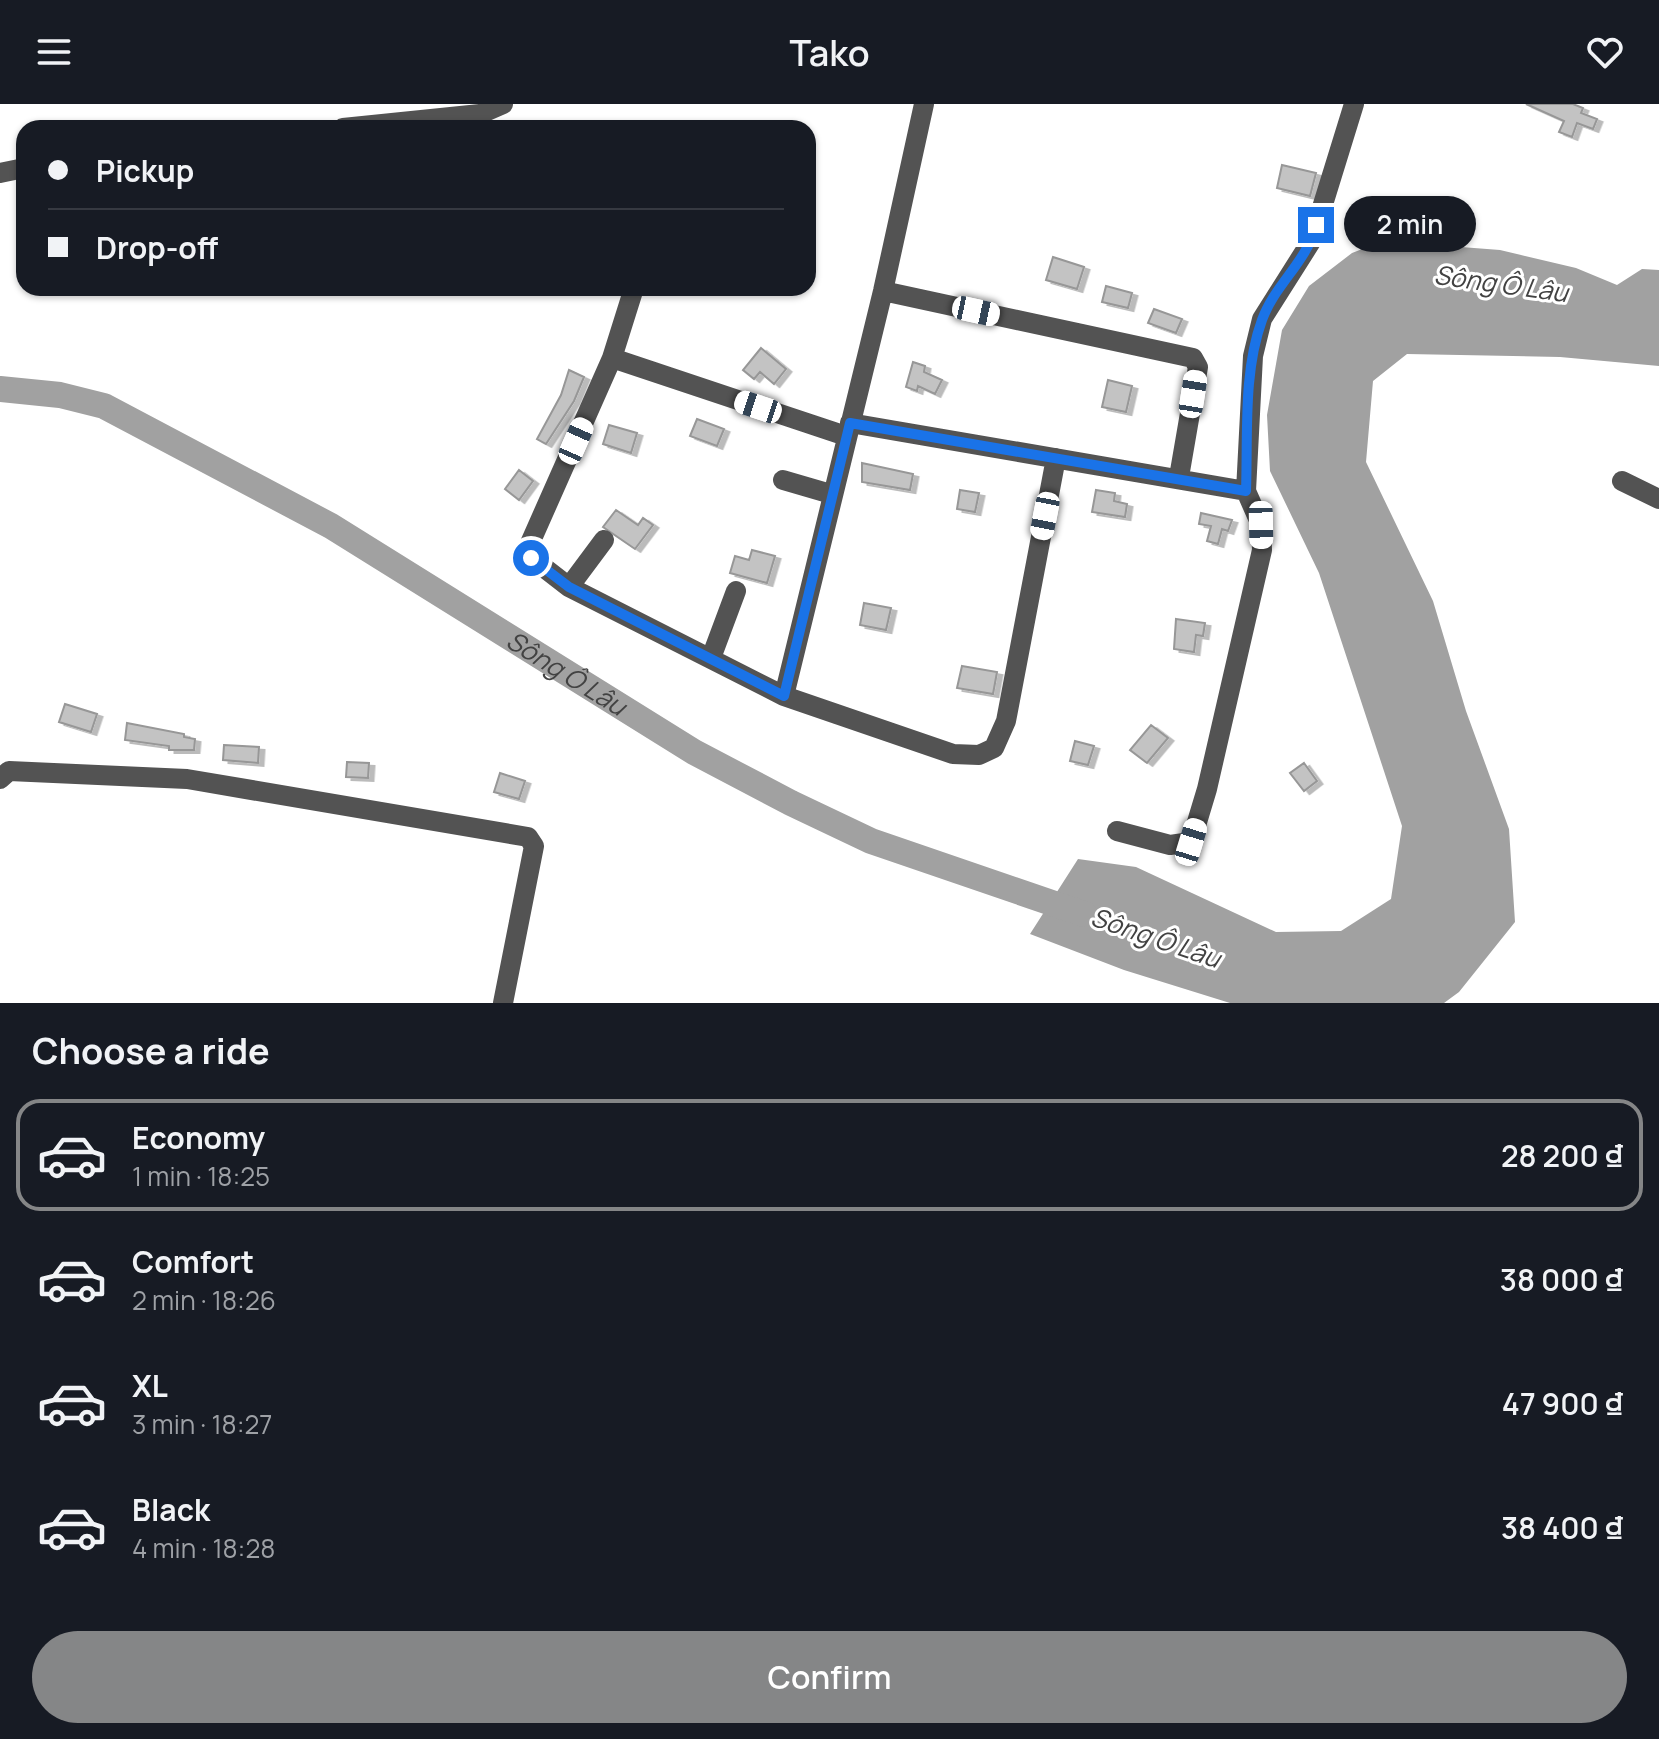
<!DOCTYPE html>
<html lang="en">
<head>
<meta charset="utf-8">
<style>
	:root { --surface:#171b24; --page:#242831; --text:#f1f3f6; --muted:#9ea1a6; --line:#363941; --accent:#858687 }
	body { margin:0; font-family:Manrope,sans-serif; background:var(--page); color:var(--text); height:100vh; display:flex; flex-direction:column; font-size:30px; white-space:nowrap }
	* { box-sizing:border-box; margin:0 }
	p { font-size:26px; color:var(--muted) }
	.icon { flex:none; width:44px; height:44px; fill:none; stroke:currentColor; stroke-width:2; stroke-linecap:round; stroke-linejoin:round }
	.map { position:relative; height:899px; overflow:hidden }
	.panel { display:flex; flex-direction:column; background:var(--surface); flex:1 }
	.panel>* { flex:none }
	.guide { position:absolute; left:16px; top:16px; width:800px; height:176px; border-radius:24px; box-shadow:0 2px 6px #0004; display:grid; align-content:center; height:176px; padding:0 32px; background:var(--surface) }
	.end { position:absolute; width:36px; height:36px; margin:-18px; border:10px solid #1a73e8; background:#fff; box-shadow:0 0 0 4px #fff }
	.from { border-radius:50% }
	.bubble { position:absolute; height:56px; border-radius:28px; background:var(--surface); box-shadow:0 2px 6px #0004; font-size:26px; font-weight:600; line-height:56px; text-align:center }
	.car { position:absolute; width:24px; height:48px; margin:-24px -12px; border-radius:10px; box-shadow:0 0 6px 2px #0007; background:linear-gradient(#fff 24%,#345 0 40%,#fff 0 76%,#345 0 86%,#fff 0) }
	.guide b { display:flex; align-items:center; gap:28px; height:76px; font-size:30px }
	.guide b+b { border-top:2px solid var(--line) }
	.guide i { width:20px; height:20px; background:var(--text) }
	ul { padding:0; list-style:none }
	li { display:flex; align-items:center; gap:24px; height:112px; margin:0 16px 12px; padding:0 16px; border:4px solid transparent; border-radius:24px }
	li div { flex:1 }
	li b { display:block; font-size:30px }
	li em { font-style:normal; font-weight:600 }
	li.current { border-color:var(--accent) }
	li>.icon { width:72px; height:72px; stroke-width:1.5 }
	h2 { padding:0 32px; font-size:36px; line-height:96px }
	.button { display:flex; gap:16px; margin-top:auto; padding:16px 32px }
	.button a { flex:1; height:92px; border-radius:48px; background:var(--accent); color:#fff; font-size:32px; font-weight:600; line-height:92px; text-align:center }
	header { display:flex; justify-content:space-between; align-items:center; height:104px; padding:0 32px; background:var(--surface); font-size:36px; font-weight:600 }
	.map>svg:first-child { display:block }
	.water { fill:#a1a1a1 }
	.lines { fill:none; stroke-linecap:round; stroke-linejoin:round }
	.river { stroke:#a1a1a1; stroke-width:26 }
	.building { fill:#c3c3c3; stroke:#979797; stroke-width:2; filter:url(#shadow) }
	.minor { stroke:#535353; stroke-width:20 }
	.route { stroke:#1a73e8; stroke-width:10 }
	.labels { text-anchor:middle; dominant-baseline:central; stroke-width:6; stroke-linejoin:round; paint-order:stroke }
	.water-label { font-size:26px; font-style:italic; fill:#424242; stroke:#fff }
</style>
</head>
<body>
<header><svg class="icon" aria-label="menu" viewBox="0 0 24 24"><path d="M4 6h16M4 12h16M4 18h16"/></svg>Tako<svg class="icon" aria-label="heart" viewBox="0 0 24 24"><path d="M12 20l-8-8c-3-5 5-10 8-4 3-6 11-1 8 4z"/></svg></header>
<div class="map">
<svg width="1659" height="899" viewBox="0 0 1659 899">
	<defs>
		<filter id="shadow"><feDropShadow dx="5.5" dy="3" stdDeviation="0" flood-color="#0004"/></filter>
	</defs>
	<rect width="100%" height="100%" fill="#fff"/>
	<path class="water" d="M1383 137 1500 146 1576 164 1617 181 1642 165 1659 166V262L1560 253 1407 250 1373 277 1366 358 1433 497 1466 607 1509 725 1515 818 1459 888 1444 899H1230L1124 866 1030 830 1078 755 1136 763 1276 828 1341 827 1391 795 1402 722 1319 469 1270 367 1267 311 1282 226 1309 182 1352 149Z"/>
	<g class="lines">
		<path class="river" id="s1" d="M0 285 60 291 104 302 331 422 694 648 791 699 871 737 1084 810"/>
	</g>
	<path class="building" d="M1526 0H1573L1583 4 1581 9 1597 15 1593 25 1577 19 1572 33 1559 28 1564 17Z
		M1282 61 1316 69 1310 92 1277 84Z
		M1053 153 1084 163 1077 185 1046 176Z
		M1106 182 1132 189 1128 204 1102 198Z
		M1154 205 1182 215 1176 229 1148 219Z
		M761 244 786 265 774 280 760 268 754 275 743 266Z
		M913 258 925 262 924 268 942 276 935 290 918 282 917 287 906 283Z
		M569 266 584 273 574 297 546 340 537 335 561 291Z
		M1108 276 1132 282 1126 308 1102 303Z
		M697 315 724 325 717 342 690 332Z
		M609 321 637 329 631 349 603 340Z
		M862 359 913 370 910 386 862 378Z
		M519 366 533 377 519 396 505 385Z
		M960 386 979 389 975 408 957 405Z
		M1096 386 1115 389 1114 397 1127 400 1125 413 1092 408Z
		M616 406 638 421 643 414 653 421 635 445 603 423Z
		M1201 409 1232 416 1228 427 1222 425 1218 440 1207 437 1211 422 1199 420Z
		M752 446 775 452 767 479 730 469 735 452 749 456Z
		M864 499 891 504 886 526 860 521Z
		M1176 515 1205 519 1203 532 1196 531 1194 548 1174 545Z
		M962 562 997 568 993 590 957 584Z
		M65 600 97 610 91 628 59 618Z
		M127 619 184 630V633L195 635 194 646H169V642L125 636Z
		M1151 621 1168 634 1147 659 1130 646Z
		M1075 637 1094 642 1088 661 1070 657Z
		M224 641 259 643 258 659 223 656Z
		M347 658 369 659 368 674 346 673Z
		M1304 659 1317 677 1304 687 1290 669Z
		M500 669 525 677 519 695 494 688Z"/>
	<g class="lines">
		<path class="minor" d="M343 24 480 10 503 0
			M0 69 24 64
			M634 184 612 254 527 446 529 452 569 483 784 592 953 650 979 651 994 644 1006 617 1056 354
			M883 187 1193 254 1198 263 1179 373
			M612 254 846 332
			M850 319 1246 387 1261 421 1262 446 1207 685 1191 738 1170 741 1117 727
			M783 376 831 390
			M1622 377 1659 395
			M1246 387 1253 252 1262 215 1312 136 1354 0
			M569 483 604 436
			M711 554 736 487
			M784 592 883 187 924 0
			M0 675 9 667 187 675 528 733 534 742 503 899"/>
	</g>
	<g class="lines">
		<path class="route" d="M531 454 569 483 784 592 850 319 1246 387C1248 331 1243 268 1262 216 1275 180 1307 158 1316 121"/>
	</g>
	<g class="labels">
		<g class="water-label">
			<text transform="translate(1501 179) rotate(8)">Sông Ô Lâu</text>
			<text stroke="none"><textPath href="#s1" startOffset="640">Sông Ô Lâu</textPath></text>
			<text transform="translate(1156 833) rotate(19)">Sông Ô Lâu</text>
		</g>
	</g>
</svg>
<i class="end from" style="left:531px;top:454px"></i>
<i class="end" style="left:1316px;top:121px"></i>
<div class="bubble" style="left:1344px;top:92px;width:132px">2 min</div>
<i class="car" style="left:976px;top:207px;rotate:102deg"></i>
<i class="car" style="left:1193px;top:290px;rotate:9deg"></i>
<i class="car" style="left:758px;top:303px;rotate:288deg"></i>
<i class="car" style="left:576px;top:337px;rotate:24deg"></i>
<i class="car" style="left:1045px;top:412px;rotate:191deg"></i>
<i class="car" style="left:1261px;top:421px;rotate:179deg"></i>
<i class="car" style="left:1191px;top:738px;rotate:17deg"></i>
<div class="guide">
<b><i class="from"></i>Pickup</b>
<b><i></i>Drop-off</b>
</div>
</div>
<section class="panel">
<h2>Choose a ride</h2>
<ul>
<li class="current"><svg class="icon" aria-label="car" viewBox="0 0 24 24"><path d="M5 17H2v-5l4-1 3-4h7l3 4 3 1v5h-3M9 17h6M6 11h13"/><circle cx="7" cy="17" r="2"/><circle cx="17" cy="17" r="2"/></svg><div><b>Economy</b><p>1 min · 18:25</p></div><em>28 200 ₫</em></li>
<li><svg class="icon" aria-label="car" viewBox="0 0 24 24"><path d="M5 17H2v-5l4-1 3-4h7l3 4 3 1v5h-3M9 17h6M6 11h13"/><circle cx="7" cy="17" r="2"/><circle cx="17" cy="17" r="2"/></svg><div><b>Comfort</b><p>2 min · 18:26</p></div><em>38 000 ₫</em></li>
<li><svg class="icon" aria-label="car" viewBox="0 0 24 24"><path d="M5 17H2v-5l4-1 3-4h7l3 4 3 1v5h-3M9 17h6M6 11h13"/><circle cx="7" cy="17" r="2"/><circle cx="17" cy="17" r="2"/></svg><div><b>XL</b><p>3 min · 18:27</p></div><em>47 900 ₫</em></li>
<li><svg class="icon" aria-label="car" viewBox="0 0 24 24"><path d="M5 17H2v-5l4-1 3-4h7l3 4 3 1v5h-3M9 17h6M6 11h13"/><circle cx="7" cy="17" r="2"/><circle cx="17" cy="17" r="2"/></svg><div><b>Black</b><p>4 min · 18:28</p></div><em>38 400 ₫</em></li>
</ul>
<div class="button"><a>Confirm</a></div>
</section>
</body>
</html>
